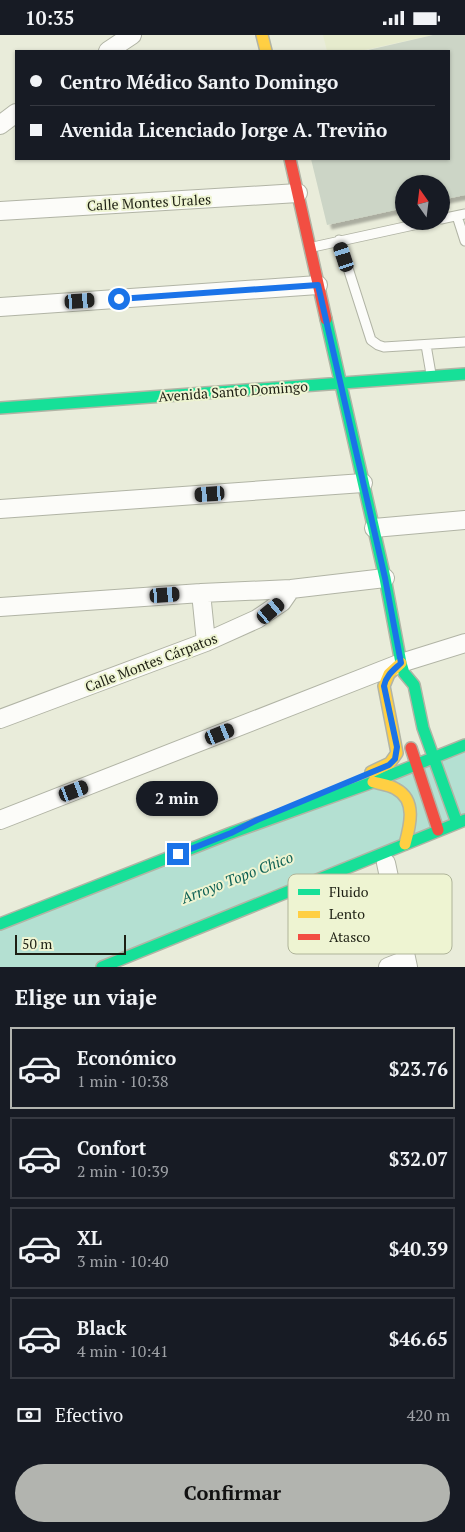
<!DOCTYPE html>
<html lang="es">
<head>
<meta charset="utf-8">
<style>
	:root { --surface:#171b24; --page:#242831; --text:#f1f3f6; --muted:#9ea1a6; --line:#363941; --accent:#b2b4af }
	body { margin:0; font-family:"PT Serif",serif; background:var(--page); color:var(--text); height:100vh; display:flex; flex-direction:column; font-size:19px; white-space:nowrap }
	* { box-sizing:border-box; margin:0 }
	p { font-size:16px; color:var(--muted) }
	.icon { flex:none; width:28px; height:28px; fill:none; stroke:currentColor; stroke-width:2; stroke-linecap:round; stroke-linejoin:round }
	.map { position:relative; height:932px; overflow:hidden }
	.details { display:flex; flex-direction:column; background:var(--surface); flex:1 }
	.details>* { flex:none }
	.banner { position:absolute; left:15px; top:15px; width:435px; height:110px; border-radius:0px; box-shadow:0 1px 4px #0004; display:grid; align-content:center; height:110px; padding:0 15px; background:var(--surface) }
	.needle { width:32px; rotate:346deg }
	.controls { position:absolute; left:395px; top:140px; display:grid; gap:10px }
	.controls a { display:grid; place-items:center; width:55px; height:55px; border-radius:50%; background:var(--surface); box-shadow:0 1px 4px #0004; font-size:25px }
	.scale { position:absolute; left:15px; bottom:12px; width:111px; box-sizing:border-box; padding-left:5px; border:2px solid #1d1f13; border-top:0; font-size:14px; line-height:18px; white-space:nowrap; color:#1d1f13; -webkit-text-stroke:4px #eef4d2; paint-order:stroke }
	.end { position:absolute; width:22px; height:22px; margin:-11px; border:6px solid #1a73e8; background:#fff; box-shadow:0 0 0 2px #fff }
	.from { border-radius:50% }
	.bubble { position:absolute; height:35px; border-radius:18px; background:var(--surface); box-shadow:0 1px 4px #0004; font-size:16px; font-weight:700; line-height:35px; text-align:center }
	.car { position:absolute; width:15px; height:30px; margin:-15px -8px; border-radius:6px; box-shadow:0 0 4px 1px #0007; background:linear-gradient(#222 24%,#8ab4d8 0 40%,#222 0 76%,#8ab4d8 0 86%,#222 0) }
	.banner b { display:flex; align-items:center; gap:18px; height:48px; font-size:19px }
	.banner b+b { border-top:1px solid var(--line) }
	.banner i { width:12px; height:12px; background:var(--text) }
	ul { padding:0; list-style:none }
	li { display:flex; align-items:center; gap:15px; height:82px; margin:0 10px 8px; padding:0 5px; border:2px solid var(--line); border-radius:0px }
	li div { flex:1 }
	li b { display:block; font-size:19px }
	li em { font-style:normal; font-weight:700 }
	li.selected { border-color:var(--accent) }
	li>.icon { width:45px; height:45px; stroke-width:1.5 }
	h2 { padding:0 15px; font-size:22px; line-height:60px }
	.pay { display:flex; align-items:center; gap:12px; height:55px; padding:0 15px; font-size:19px }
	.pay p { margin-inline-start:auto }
	.action { display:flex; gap:10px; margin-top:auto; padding:10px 15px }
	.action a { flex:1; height:58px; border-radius:30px; background:var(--accent); color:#111; font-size:20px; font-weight:700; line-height:58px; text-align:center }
	.status { display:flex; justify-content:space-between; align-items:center; height:35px; padding:0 25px; background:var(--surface); direction:ltr }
	.status svg { height:14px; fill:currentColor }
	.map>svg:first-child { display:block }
	.built { fill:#e6ebcd }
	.water { fill:#b4e0d2 }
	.building { fill:#ccd5c6; filter:url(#shadow) }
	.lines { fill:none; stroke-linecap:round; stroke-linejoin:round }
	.lane-casing { stroke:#b1b4a5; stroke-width:11 }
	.street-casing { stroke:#b1b4a5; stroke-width:20 }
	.fast-casing { stroke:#b1b4a5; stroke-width:14 }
	.slow-casing { stroke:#b1b4a5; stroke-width:14 }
	.jam-casing { stroke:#b1b4a5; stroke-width:14 }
	.lane { stroke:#fcfcf9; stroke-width:9 }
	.street { stroke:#fcfcf9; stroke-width:18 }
	.fast { stroke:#16e098; stroke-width:11 }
	.slow { stroke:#ffcf43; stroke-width:11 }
	.jam { stroke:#f24e42; stroke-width:11 }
	.route { stroke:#1a73e8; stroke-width:6 }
	.labels { text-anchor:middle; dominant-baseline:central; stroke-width:4; stroke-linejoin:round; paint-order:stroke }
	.street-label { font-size:14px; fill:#1d1f13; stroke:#eef4d2 }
	.water-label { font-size:15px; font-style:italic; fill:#0d6054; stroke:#eef4d2 }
	.key { fill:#eef4d2; stroke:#afb499; stroke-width:1 }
	.key-label { font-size:14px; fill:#1d1f13 }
</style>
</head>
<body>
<div class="status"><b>10:35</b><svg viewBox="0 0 49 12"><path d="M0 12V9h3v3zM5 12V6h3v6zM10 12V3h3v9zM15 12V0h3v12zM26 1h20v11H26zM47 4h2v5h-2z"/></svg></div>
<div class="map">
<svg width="465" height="932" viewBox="0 0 465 932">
	<defs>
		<filter id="shadow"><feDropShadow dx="4.5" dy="4.5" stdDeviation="1" flood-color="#0004"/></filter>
	</defs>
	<rect width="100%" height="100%" fill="#e9ecda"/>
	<path class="built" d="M323 0H433L360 16H327Z"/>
	<path class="water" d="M465 710V786L102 932H0V889Z"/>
	<path class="building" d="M433 0H465V160L441 165V149H404V173L327 190 311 124H449V16H364Z"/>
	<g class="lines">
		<defs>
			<path id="lane" d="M457 181 465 206
				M441 184 465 179
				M339 205 371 305 378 310 384 312 465 307
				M313 212 432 186
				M426 310 431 339"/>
			<path id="street" d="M108 16 132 0
				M0 90 16 78
				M0 176 298 158
				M0 272 318 250
				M0 474 363 448
				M374 493 465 485
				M201 558 206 607
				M0 572 201 558 291 554 385 543
				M0 684 206 607 257 584 282 567 291 554
				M0 785 401 628 465 608
				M386 828 408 932
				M388 932 406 925"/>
			<path id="fast" d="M326 284 385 543 401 628 404 638 414 650 423 693 457 788
				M0 373 465 339
				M0 889 231 798 373 747 465 710
				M102 932 465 785"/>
			<path id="slow" d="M262 0 266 16
				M371 737 390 728 397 718 384 651 389 639 401 628
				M373 747C381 749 390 750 396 754 417 765 410 791 405 809"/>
			<path id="jam" d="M290 124 326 284
				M411 713 438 795"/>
		</defs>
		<use href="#lane" class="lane-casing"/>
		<use href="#street" class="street-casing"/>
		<use href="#fast" class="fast-casing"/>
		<use href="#slow" class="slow-casing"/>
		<use href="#jam" class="jam-casing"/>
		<use href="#lane" class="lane"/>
		<use href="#street" class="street"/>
		<use href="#fast" class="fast"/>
		<use href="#slow" class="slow"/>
		<use href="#jam" class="jam"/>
	</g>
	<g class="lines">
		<path class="route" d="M119 264 318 250 385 543 401 628C394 635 386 640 384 651L397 712 395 724 389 730 257 785 231 798 178 819"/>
	</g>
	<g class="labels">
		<g class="street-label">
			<text transform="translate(149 167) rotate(-3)">Calle Montes Urales</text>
			<text transform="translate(233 356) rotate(-4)">Avenida Santo Domingo</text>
			<text transform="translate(151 627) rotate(-21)">Calle Montes Cárpatos</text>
		</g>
		<g class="water-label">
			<text transform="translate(237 842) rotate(-21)">Arroyo Topo Chico</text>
		</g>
	</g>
	<rect x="288" y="839" width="164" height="80" rx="8" class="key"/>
	<rect x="298" y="854" width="22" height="6" fill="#16e098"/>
	<rect x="298" y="876" width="22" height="7" fill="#ffcf43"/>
	<rect x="298" y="899" width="22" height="6" fill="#f24e42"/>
	<g class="key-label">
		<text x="329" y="862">Fluido</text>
		<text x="329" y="884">Lento</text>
		<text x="329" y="907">Atasco</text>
	</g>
</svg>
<div class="controls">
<a><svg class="needle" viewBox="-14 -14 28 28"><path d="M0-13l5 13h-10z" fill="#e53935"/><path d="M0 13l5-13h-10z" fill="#9ea1a6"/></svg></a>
</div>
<div class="scale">50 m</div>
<i class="end from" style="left:119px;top:264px"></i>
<i class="end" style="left:178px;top:819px"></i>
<div class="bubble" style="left:136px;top:746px;width:82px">2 min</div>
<i class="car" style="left:344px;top:222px;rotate:342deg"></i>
<i class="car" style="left:80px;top:266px;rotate:86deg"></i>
<i class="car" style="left:210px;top:459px;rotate:266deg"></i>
<i class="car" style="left:165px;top:560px;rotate:86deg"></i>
<i class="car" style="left:271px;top:576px;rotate:50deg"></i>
<i class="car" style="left:220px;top:699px;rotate:68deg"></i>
<i class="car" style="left:74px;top:756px;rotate:69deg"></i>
<div class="banner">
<b><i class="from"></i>Centro Médico Santo Domingo</b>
<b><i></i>Avenida Licenciado Jorge A. Treviño</b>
</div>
</div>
<section class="details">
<h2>Elige un viaje</h2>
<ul>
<li class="selected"><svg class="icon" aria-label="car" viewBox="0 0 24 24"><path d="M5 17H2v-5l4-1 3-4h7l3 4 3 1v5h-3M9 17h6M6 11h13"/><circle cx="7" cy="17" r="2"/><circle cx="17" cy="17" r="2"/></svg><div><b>Económico</b><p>1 min · 10:38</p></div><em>$23.76</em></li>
<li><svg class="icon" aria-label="car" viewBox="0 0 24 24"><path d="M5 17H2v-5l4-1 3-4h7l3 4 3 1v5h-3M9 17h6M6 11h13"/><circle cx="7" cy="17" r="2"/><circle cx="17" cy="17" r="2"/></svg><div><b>Confort</b><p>2 min · 10:39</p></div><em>$32.07</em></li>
<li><svg class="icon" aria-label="car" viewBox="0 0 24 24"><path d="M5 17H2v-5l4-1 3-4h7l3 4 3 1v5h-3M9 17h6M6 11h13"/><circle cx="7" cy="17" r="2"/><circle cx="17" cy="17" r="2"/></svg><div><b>XL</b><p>3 min · 10:40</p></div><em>$40.39</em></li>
<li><svg class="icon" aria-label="car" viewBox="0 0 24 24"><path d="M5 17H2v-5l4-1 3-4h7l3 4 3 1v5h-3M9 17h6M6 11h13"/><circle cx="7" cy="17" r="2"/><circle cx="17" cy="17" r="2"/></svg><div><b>Black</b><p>4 min · 10:41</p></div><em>$46.65</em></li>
</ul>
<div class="pay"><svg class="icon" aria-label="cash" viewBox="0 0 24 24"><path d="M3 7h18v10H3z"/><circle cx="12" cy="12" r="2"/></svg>Efectivo<p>420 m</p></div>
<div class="action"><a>Confirmar</a></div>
</section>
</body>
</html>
